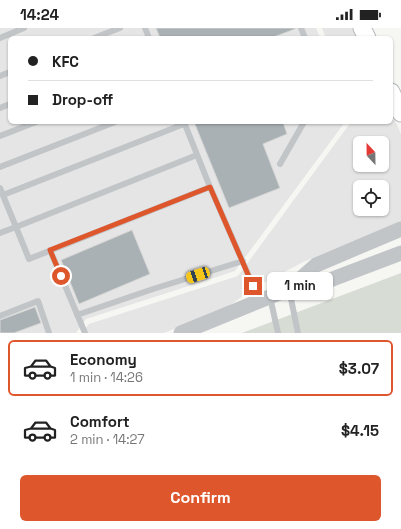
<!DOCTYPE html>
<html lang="en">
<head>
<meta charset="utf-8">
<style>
	:root { --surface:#fff; --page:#f6f6f6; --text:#222; --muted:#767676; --line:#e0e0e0; --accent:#de562b }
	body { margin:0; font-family:"Space Grotesk",sans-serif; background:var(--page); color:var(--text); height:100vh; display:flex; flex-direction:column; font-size:15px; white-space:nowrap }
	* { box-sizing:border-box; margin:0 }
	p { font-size:13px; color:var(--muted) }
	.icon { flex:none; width:22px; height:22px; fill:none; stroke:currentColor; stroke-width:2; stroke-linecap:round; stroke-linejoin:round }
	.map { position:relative; height:305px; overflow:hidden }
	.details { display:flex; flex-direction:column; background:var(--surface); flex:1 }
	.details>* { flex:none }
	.banner { position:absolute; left:8px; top:8px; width:385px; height:88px; border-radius:6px; box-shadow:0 1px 3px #0004; display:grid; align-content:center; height:88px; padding:0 20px; background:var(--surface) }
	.needle { width:26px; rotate:338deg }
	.controls { position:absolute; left:353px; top:108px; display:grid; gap:8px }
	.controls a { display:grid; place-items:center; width:36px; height:36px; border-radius:6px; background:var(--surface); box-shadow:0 1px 3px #0004; font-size:20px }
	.end { position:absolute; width:18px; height:18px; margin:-9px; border:5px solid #de562b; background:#fff; box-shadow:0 0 0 2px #fff }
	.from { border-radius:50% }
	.bubble { position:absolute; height:28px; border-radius:6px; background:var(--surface); box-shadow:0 1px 3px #0004; font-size:13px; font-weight:800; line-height:28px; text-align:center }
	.car { position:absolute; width:12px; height:24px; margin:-12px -6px; border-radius:5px; box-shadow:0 0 3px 1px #0007; background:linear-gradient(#f5c518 24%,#345 0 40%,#f5c518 0 76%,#345 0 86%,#f5c518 0) }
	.banner b { display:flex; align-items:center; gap:14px; height:38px; font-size:15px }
	.banner b+b { border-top:1px solid var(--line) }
	.banner i { width:10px; height:10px; background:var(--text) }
	ul { padding:7px 0 0; list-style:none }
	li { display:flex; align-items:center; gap:12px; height:56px; margin:0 8px 6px; padding:0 12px; border:2px solid transparent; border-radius:6px }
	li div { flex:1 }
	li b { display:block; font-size:15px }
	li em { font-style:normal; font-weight:800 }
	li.current { border-color:var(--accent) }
	li>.icon { width:36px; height:36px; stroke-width:1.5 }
	.action { display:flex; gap:8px; margin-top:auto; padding:8px 20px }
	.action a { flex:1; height:46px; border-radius:6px; background:var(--accent); color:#fff; font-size:16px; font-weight:800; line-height:46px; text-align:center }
	.status { display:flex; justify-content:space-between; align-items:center; height:28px; padding:0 20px; background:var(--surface); direction:ltr }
	.status svg { height:11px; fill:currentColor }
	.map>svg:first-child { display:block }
	.built { fill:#e4e5e4; fill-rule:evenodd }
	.green { fill:#d7ddd4 }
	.building { fill:#a9b1b5; stroke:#d7d7d5 }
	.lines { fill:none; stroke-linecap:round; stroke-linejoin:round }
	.secondary-casing { stroke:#b4b9bd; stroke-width:19 }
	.service { stroke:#c1c5c8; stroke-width:6 }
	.tertiary { stroke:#c1c5c8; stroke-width:15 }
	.secondary { stroke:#fff; stroke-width:17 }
	.route { stroke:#de562b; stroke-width:5 }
</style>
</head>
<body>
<div class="status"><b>14:24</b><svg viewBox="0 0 49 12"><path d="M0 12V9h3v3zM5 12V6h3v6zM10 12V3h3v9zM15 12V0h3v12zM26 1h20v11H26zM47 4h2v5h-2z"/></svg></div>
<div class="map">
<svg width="401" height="305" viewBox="0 0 401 305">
	<rect width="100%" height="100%" fill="#f6f6f3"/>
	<path class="built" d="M0 0H316L320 10H10V94H345L235 243 86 291 76 305H0Z
		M322 0H355L360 10H326Z
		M391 83 401 106V194L303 234 256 259 227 279 164 305H82L89 296 238 248 351 94H391ZM360 115H382V137H360ZM360 159H382V181H360Z"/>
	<path class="green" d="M401 245V305H242Z"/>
	<path class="building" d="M156 0H295V1L271 10H160Z
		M194 94H283L287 106 263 116 280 160 229 180Z
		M132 202 150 246 79 276 61 232Z
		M35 279 41 295 14 305H0V292Z"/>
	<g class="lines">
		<defs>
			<path id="secondary" d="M362 0 367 10
				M391 64 401 85"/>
		</defs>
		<use href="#secondary" class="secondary-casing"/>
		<path class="service" d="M145 0 149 10
			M301 0 305 10
			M0 10 24 0
			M94 10 120 0
			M0 48 10 44
			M0 80 10 76
			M0 108 36 94
			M280 136 304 94
			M0 139 115 94
			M210 159 255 262 270 269 278 305
			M0 160 16 199 197 127
			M3 167 184 96
			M0 205 16 199 29 231 210 159 184 94
			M50 222 85 305
			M289 261 298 305
			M77 287 153 261 243 233
			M0 288 38 273 49 305"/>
		<path class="tertiary" d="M290 260 316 237 401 201
			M181 305 289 261 322 255 401 225"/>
		<use href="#secondary" class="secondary"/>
	</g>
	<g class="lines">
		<path class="route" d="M61 248 50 222 210 159 253 258"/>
	</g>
</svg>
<div class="controls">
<a><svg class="needle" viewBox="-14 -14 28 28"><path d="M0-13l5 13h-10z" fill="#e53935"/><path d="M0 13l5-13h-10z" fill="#767676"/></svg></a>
<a><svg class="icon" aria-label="locate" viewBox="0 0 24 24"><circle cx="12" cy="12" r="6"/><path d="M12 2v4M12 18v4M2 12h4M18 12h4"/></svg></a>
</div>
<i class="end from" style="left:61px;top:248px"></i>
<i class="end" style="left:253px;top:258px"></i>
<div class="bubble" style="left:267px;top:244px;width:66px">1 min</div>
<i class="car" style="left:198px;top:247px;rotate:252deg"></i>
<div class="banner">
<b><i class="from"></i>KFC</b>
<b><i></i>Drop-off</b>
</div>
</div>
<section class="details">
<ul>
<li class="current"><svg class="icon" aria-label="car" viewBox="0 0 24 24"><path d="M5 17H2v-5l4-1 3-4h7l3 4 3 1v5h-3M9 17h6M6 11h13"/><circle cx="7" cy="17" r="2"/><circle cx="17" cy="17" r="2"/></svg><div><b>Economy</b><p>1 min · 14:26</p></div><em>$3.07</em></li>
<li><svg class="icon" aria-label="car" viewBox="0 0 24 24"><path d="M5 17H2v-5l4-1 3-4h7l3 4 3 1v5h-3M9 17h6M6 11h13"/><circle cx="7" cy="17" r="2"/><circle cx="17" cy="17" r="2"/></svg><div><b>Comfort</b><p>2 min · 14:27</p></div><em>$4.15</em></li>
</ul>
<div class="action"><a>Confirm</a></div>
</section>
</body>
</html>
